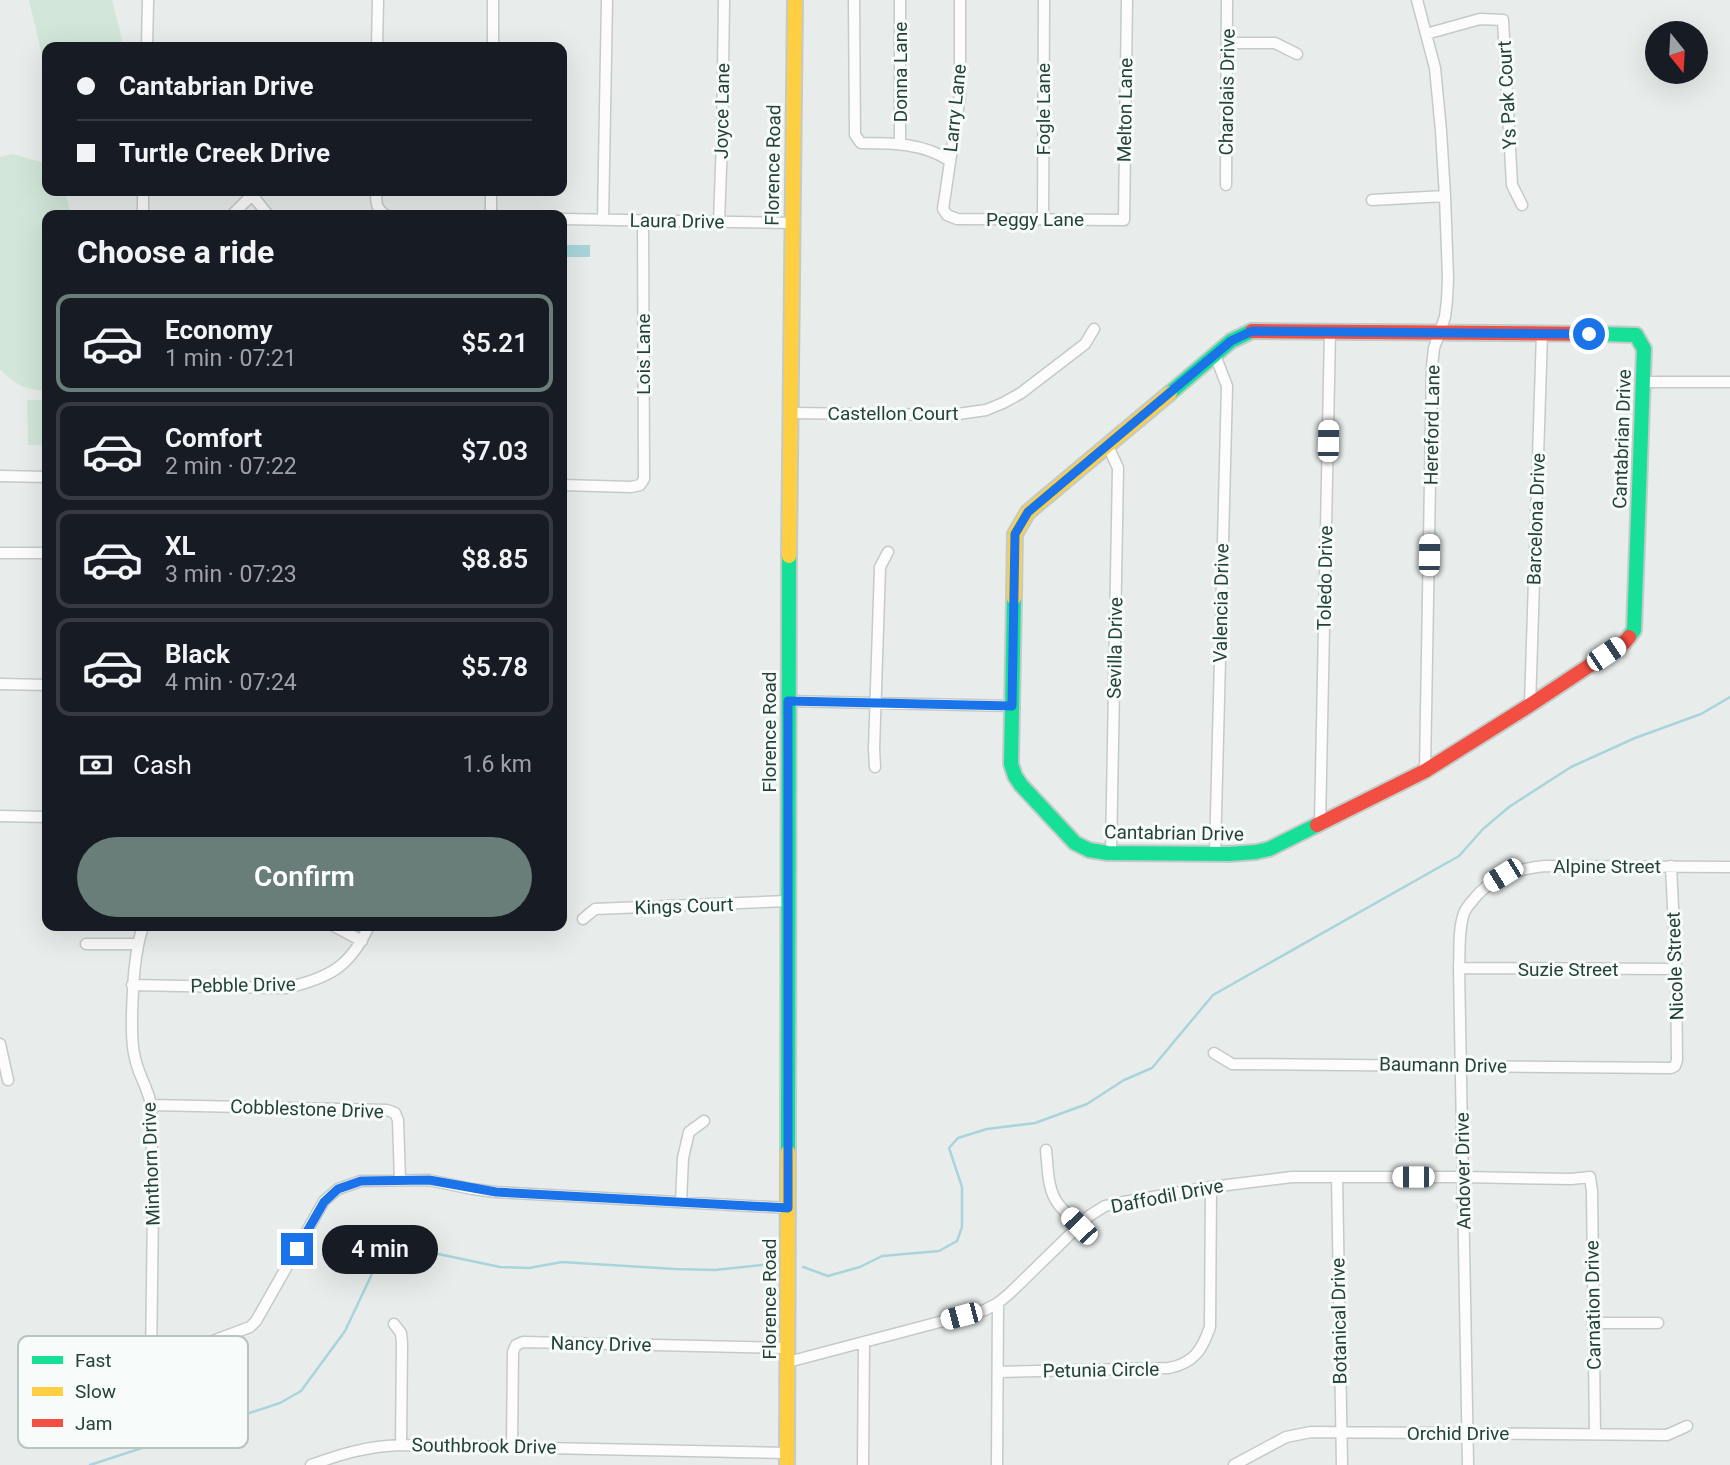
<!DOCTYPE html>
<html lang="en">
<head>
<meta charset="utf-8">
<style>
	:root { --surface:#171b24; --page:#242831; --text:#f1f3f6; --muted:#9ea1a6; --line:#363941; --accent:#697e78 }
	body { margin:0; font-family:Roboto,sans-serif; background:var(--page); color:var(--text); height:100vh; display:flex; flex-direction:column; font-size:26px; white-space:nowrap }
	* { box-sizing:border-box; margin:0 }
	p { font-size:23px; color:var(--muted) }
	.icon { flex:none; width:38px; height:38px; fill:none; stroke:currentColor; stroke-width:2; stroke-linecap:round; stroke-linejoin:round }
	.map { position:relative; flex:1; overflow:hidden }
	.panel { position:absolute; left:42px; top:210px; width:525px; height:721px; display:flex; flex-direction:column; background:var(--surface); border-radius:14px; box-shadow:0 7px 28px #0002 }
	.panel>* { flex:none }
	.guide { position:absolute; left:42px; top:42px; width:525px; height:154px; border-radius:14px; box-shadow:0 7px 28px #0002; display:grid; align-content:center; height:154px; padding:0 35px; background:var(--surface) }
	.needle { width:46px; rotate:162deg }
	.fabs { position:absolute; left:1645px; top:21px; display:grid; gap:14px }
	.fabs a { display:grid; place-items:center; width:63px; height:63px; border-radius:50%; background:var(--surface); box-shadow:0 7px 28px #0002; font-size:35px }
	.end { position:absolute; width:32px; height:32px; margin:-16px; border:9px solid #1a73e8; background:#fff; box-shadow:0 0 0 4px #fff }
	.from { border-radius:50% }
	.bubble { position:absolute; height:49px; border-radius:24px; background:var(--surface); box-shadow:0 7px 28px #0002; font-size:23px; font-weight:600; line-height:49px; text-align:center }
	.car { position:absolute; width:21px; height:42px; margin:-21px -10px; border-radius:9px; box-shadow:0 0 5px 2px #0007; background:linear-gradient(#fff 24%,#345 0 40%,#fff 0 76%,#345 0 86%,#fff 0) }
	.guide b { display:flex; align-items:center; gap:24px; height:66px; font-size:26px }
	.guide b+b { border-top:2px solid var(--line) }
	.guide i { width:18px; height:18px; background:var(--text) }
	ul { padding:0; list-style:none }
	li { display:flex; align-items:center; gap:21px; height:98px; margin:0 14px 10px; padding:0 21px; border:4px solid var(--line); border-radius:14px }
	li div { flex:1 }
	li b { display:block; font-size:26px }
	li em { font-style:normal; font-weight:600 }
	li.current { border-color:var(--accent) }
	li>.icon { width:63px; height:63px; stroke-width:1.5 }
	h2 { padding:0 35px; font-size:32px; line-height:84px }
	.pay { display:flex; align-items:center; gap:18px; height:77px; padding:0 35px; font-size:26px }
	.pay p { margin-inline-start:auto }
	.cta { display:flex; gap:14px; margin-top:auto; padding:14px 35px }
	.cta a { flex:1; height:80px; border-radius:42px; background:var(--accent); color:#fff; font-size:28px; font-weight:600; line-height:80px; text-align:center }
	.map>svg:first-child { display:block }
	.green { fill:#d1e6d8 }
	.water { fill:#a9d4db }
	.lines { fill:none; stroke-linecap:round; stroke-linejoin:round }
	.stream { stroke:#a9d4db; stroke-width:2.5 }
	.street-casing { stroke:#c5cac8; stroke-width:13 }
	.fast-casing { stroke:#c3cbc8; stroke-width:18 }
	.slow-casing { stroke:#c3cbc8; stroke-width:18 }
	.jam-casing { stroke:#c3cbc8; stroke-width:18 }
	.street { stroke:#fcfcfc; stroke-width:10 }
	.fast { stroke:#16e098; stroke-width:14 }
	.slow { stroke:#ffcf43; stroke-width:14 }
	.jam { stroke:#f24e42; stroke-width:14 }
	.route { stroke:#1a73e8; stroke-width:9 }
	.labels { text-anchor:middle; dominant-baseline:central; stroke-width:6; stroke-linejoin:round; paint-order:stroke }
	.street-label { font-size:19px; fill:#24423a; stroke:#f7fbf9 }
	.key { fill:#f7fbf9; stroke:#b8c4c0; stroke-width:2 }
	.key-label { font-size:19px; fill:#24423a }
</style>
</head>
<body>
<div class="map">
<svg width="1730" height="1465" viewBox="0 0 1730 1465">
	<rect width="100%" height="100%" fill="#e8edeb"/>
	<path class="green" d="M29 0H112L124 47H47V77Z
		M13 154 47 164V191H65L71 215H47V391C24 389 17 386 0 369V157Z
		M27 400H47V445H28Z"/>
	<path class="water" d="M566 245H590V257H566Z"/>
	<g class="lines">
		<path class="stream" d="M803 1267 828 1276 860 1267 882 1256 939 1251 957 1241 962 1227V1187L949 1148 958 1138 987 1129 1035 1123 1087 1104 1124 1080 1152 1068 1213 995 1459 856 1483 829 1509 807 1571 767 1635 738 1701 714 1730 697
			M90 1465 280 1403 301 1391 345 1331 380 1257 391 1249 405 1247 500 1267 529 1268 562 1262 675 1269 715 1270 780 1263"/>
		<defs>
			<path id="street" d="M854 0 855 135 861 143C891 143 924 143 950 161
				M900 0V143
				M960 0V95L943 209 947 215 957 219 1124 220 1127 0
				M1417 0 1435 68 1441 131 1445 196 1448 278 1447 300 1445 317 1434 348 1432 366 1425 771
				M1426 34 1480 19 1503 20 1512 185 1522 205
				M1227 43H1275L1297 54
				M147 47 148 0
				M377 47 378 0
				M493 47V0
				M1226 185 1227 0
				M249 191 268 215
				M376 191C376 202 376 210 386 215
				M1372 200 1445 196
				M143 215V191
				M232 215 253 194
				M491 215V191
				M562 219 792 223
				M1043 219 1044 0
				M603 220 607 0
				M719 222 722 141 724 0
				M1643 382H1730
				M790 413 951 415 986 410 1003 403 1021 393 1085 344 1094 329
				M1108 446 1118 468 1111 853
				M0 476 47 477
				M562 485 631 487 640 485 644 479 643 221
				M0 553H47
				M0 684 47 685
				M788 701 1012 706
				M1530 705 1542 333
				M875 767 874 749 880 567 888 552
				M0 816 47 817
				M1320 824 1330 331
				M1215 854 1227 386 1215 355
				M583 919 595 909 788 901
				M143 926C134 954 133 984 132 1014 132 1029 131 1043 135 1058 138 1074 148 1088 151 1105L153 1205 151 1364 250 1327 256 1321 324 1201 338 1189 361 1181 429 1180 472 1189 496 1192 788 1208
				M334 926 362 941
				M86 944H137
				M1459 968 1676 969
				M132 985 286 988C329 978 350 967 369 926
				M0 1044 8 1080
				M1214 1053 1232 1064 1671 1068 1675 1066 1677 1060 1676 969 1671 866
				M151 1105 387 1110 395 1113 398 1120 400 1180
				M1046 1150C1048 1168 1047 1190 1059 1205 1065 1212 1072 1219 1079 1226
				M1337 1177 1342 1465
				M681 1202 683 1158 689 1132 704 1121
				M1593 1323H1658
				M394 1324 401 1333 402 1344 401 1445
				M788 1362 985 1310 998 1303 1010 1293 1089 1216 1105 1206 1118 1203 1211 1187 1292 1177H1463L1571 1179 1590 1177 1592 1191 1595 1434
				M998 1372 1169 1368C1194 1363 1202 1350 1210 1327L1211 1187
				M512 1446 513 1352 516 1345 523 1342 788 1348
				M311 1465C341 1454 368 1446 401 1445L787 1453
				M863 1465 864 1342
				M997 1465 998 1303
				M1234 1465 1286 1437 1311 1432 1667 1435 1687 1426
				M1468 1465 1459 968C1460 951 1458 930 1464 913 1466 908 1470 904 1473 900 1492 876 1516 869 1545 866L1730 867"/>
			<path id="fast" d="M1599 334 1636 335 1644 349 1634 630 1629 637
				M1170 393 1231 341 1252 331
				M1014 598 1011 764 1015 776 1021 785 1075 843 1089 850 1108 853 1229 854 1256 852 1269 849 1317 825
				M788 1152 789 556"/>
			<path id="slow" d="M789 556 795 0
				M1014 598 1015 534 1028 512 1170 393
				M787 1465 788 1152"/>
			<path id="jam" d="M1252 331 1599 334
				M1317 825 1425 771 1530 705 1625 642 1629 637"/>
		</defs>
		<use href="#street" class="street-casing"/>
		<use href="#fast" class="fast-casing"/>
		<use href="#slow" class="slow-casing"/>
		<use href="#jam" class="jam-casing"/>
		<use href="#street" class="street"/>
		<use href="#fast" class="fast"/>
		<use href="#slow" class="slow"/>
		<use href="#jam" class="jam"/>
	</g>
	<g class="lines">
		<path class="route" d="M297 1249 324 1202 338 1189 361 1181 429 1180 496 1192 788 1208V701L1012 706 1015 534 1028 512 1231 341 1252 331 1589 334"/>
	</g>
	<g class="labels">
		<g class="street-label">
			<text transform="translate(900 72) rotate(-90)">Donna Lane</text>
			<text transform="translate(1227 92) rotate(-89)">Charolais Drive</text>
			<text transform="translate(1507 95) rotate(-93)">Ys Pak Court</text>
			<text transform="translate(955 108) rotate(-84)">Larry Lane</text>
			<text transform="translate(1043 109) rotate(-90)">Fogle Lane</text>
			<text transform="translate(1125 110) rotate(-89)">Melton Lane</text>
			<text transform="translate(722 111) rotate(-89)">Joyce Lane</text>
			<text transform="translate(773 165) rotate(-89)">Florence Road</text>
			<text x="1035" y="219">Peggy Lane</text>
			<text transform="translate(677 221) rotate(1)">Laura Drive</text>
			<text transform="translate(643 354) rotate(-90)">Lois Lane</text>
			<text x="893" y="413">Castellon Court</text>
			<text transform="translate(1432 425) rotate(-89)">Hereford Lane</text>
			<text transform="translate(1622 439) rotate(-88)">Cantabrian Drive</text>
			<text transform="translate(1536 519) rotate(-88)">Barcelona Drive</text>
			<text transform="translate(1325 578) rotate(-89)">Toledo Drive</text>
			<text transform="translate(1221 603) rotate(-89)">Valencia Drive</text>
			<text transform="translate(1115 648) rotate(-89)">Sevilla Drive</text>
			<text transform="translate(769 732) rotate(-90)">Florence Road</text>
			<text transform="translate(1174 833) rotate(1)">Cantabrian Drive</text>
			<text x="1607" y="866">Alpine Street</text>
			<text transform="translate(684 906) rotate(-2)">Kings Court</text>
			<text transform="translate(1675 966) rotate(-92)">Nicole Street</text>
			<text x="1568" y="969">Suzie Street</text>
			<text transform="translate(243 985) rotate(-1)">Pebble Drive</text>
			<text transform="translate(1443 1065) rotate(1)">Baumann Drive</text>
			<text transform="translate(307 1109) rotate(2)">Cobblestone Drive</text>
			<text transform="translate(151 1164) rotate(-92)">Minthorn Drive</text>
			<text transform="translate(1463 1171) rotate(-91)">Andover Drive</text>
			<text transform="translate(1167 1196) rotate(-11)">Daffodil Drive</text>
			<text transform="translate(769 1299) rotate(-90)">Florence Road</text>
			<text transform="translate(1593 1305) rotate(-91)">Carnation Drive</text>
			<text transform="translate(1339 1321) rotate(-91)">Botanical Drive</text>
			<text transform="translate(601 1344) rotate(1)">Nancy Drive</text>
			<text transform="translate(1101 1370) rotate(-1)">Petunia Circle</text>
			<text x="1458" y="1433">Orchid Drive</text>
			<text transform="translate(484 1446) rotate(1)">Southbrook Drive</text>
		</g>
	</g>
	<rect x="18" y="1336" width="230" height="112" rx="10" class="key"/>
	<rect x="32" y="1356" width="31" height="8" fill="#16e098"/>
	<rect x="32" y="1387" width="31" height="9" fill="#ffcf43"/>
	<rect x="32" y="1419" width="31" height="8" fill="#f24e42"/>
	<g class="key-label">
		<text x="75" y="1367">Fast</text>
		<text x="75" y="1398">Slow</text>
		<text x="75" y="1430">Jam</text>
	</g>
</svg>
<div class="fabs">
<a><svg class="needle" viewBox="-14 -14 28 28"><path d="M0-13l5 13h-10z" fill="#e53935"/><path d="M0 13l5-13h-10z" fill="#9ea1a6"/></svg></a>
</div>
<i class="end from" style="left:1589px;top:334px"></i>
<i class="end" style="left:297px;top:1249px"></i>
<div class="bubble" style="left:322px;top:1225px;width:116px">4 min</div>
<i class="car" style="left:1328px;top:441px;rotate:1deg"></i>
<i class="car" style="left:1429px;top:555px;rotate:1deg"></i>
<i class="car" style="left:1606px;top:654px;rotate:56deg"></i>
<i class="car" style="left:1503px;top:875px;rotate:238deg"></i>
<i class="car" style="left:1413px;top:1177px;rotate:270deg"></i>
<i class="car" style="left:1079px;top:1226px;rotate:316deg"></i>
<i class="car" style="left:961px;top:1316px;rotate:255deg"></i>
<div class="guide">
<b><i class="from"></i>Cantabrian Drive</b>
<b><i></i>Turtle Creek Drive</b>
</div>
<section class="panel">
<h2>Choose a ride</h2>
<ul>
<li class="current"><svg class="icon" aria-label="car" viewBox="0 0 24 24"><path d="M5 17H2v-5l4-1 3-4h7l3 4 3 1v5h-3M9 17h6M6 11h13"/><circle cx="7" cy="17" r="2"/><circle cx="17" cy="17" r="2"/></svg><div><b>Economy</b><p>1 min · 07:21</p></div><em>$5.21</em></li>
<li><svg class="icon" aria-label="car" viewBox="0 0 24 24"><path d="M5 17H2v-5l4-1 3-4h7l3 4 3 1v5h-3M9 17h6M6 11h13"/><circle cx="7" cy="17" r="2"/><circle cx="17" cy="17" r="2"/></svg><div><b>Comfort</b><p>2 min · 07:22</p></div><em>$7.03</em></li>
<li><svg class="icon" aria-label="car" viewBox="0 0 24 24"><path d="M5 17H2v-5l4-1 3-4h7l3 4 3 1v5h-3M9 17h6M6 11h13"/><circle cx="7" cy="17" r="2"/><circle cx="17" cy="17" r="2"/></svg><div><b>XL</b><p>3 min · 07:23</p></div><em>$8.85</em></li>
<li><svg class="icon" aria-label="car" viewBox="0 0 24 24"><path d="M5 17H2v-5l4-1 3-4h7l3 4 3 1v5h-3M9 17h6M6 11h13"/><circle cx="7" cy="17" r="2"/><circle cx="17" cy="17" r="2"/></svg><div><b>Black</b><p>4 min · 07:24</p></div><em>$5.78</em></li>
</ul>
<div class="pay"><svg class="icon" aria-label="cash" viewBox="0 0 24 24"><path d="M3 7h18v10H3z"/><circle cx="12" cy="12" r="2"/></svg>Cash<p>1.6 km</p></div>
<div class="cta"><a>Confirm</a></div>
</section>
</div>
</body>
</html>
